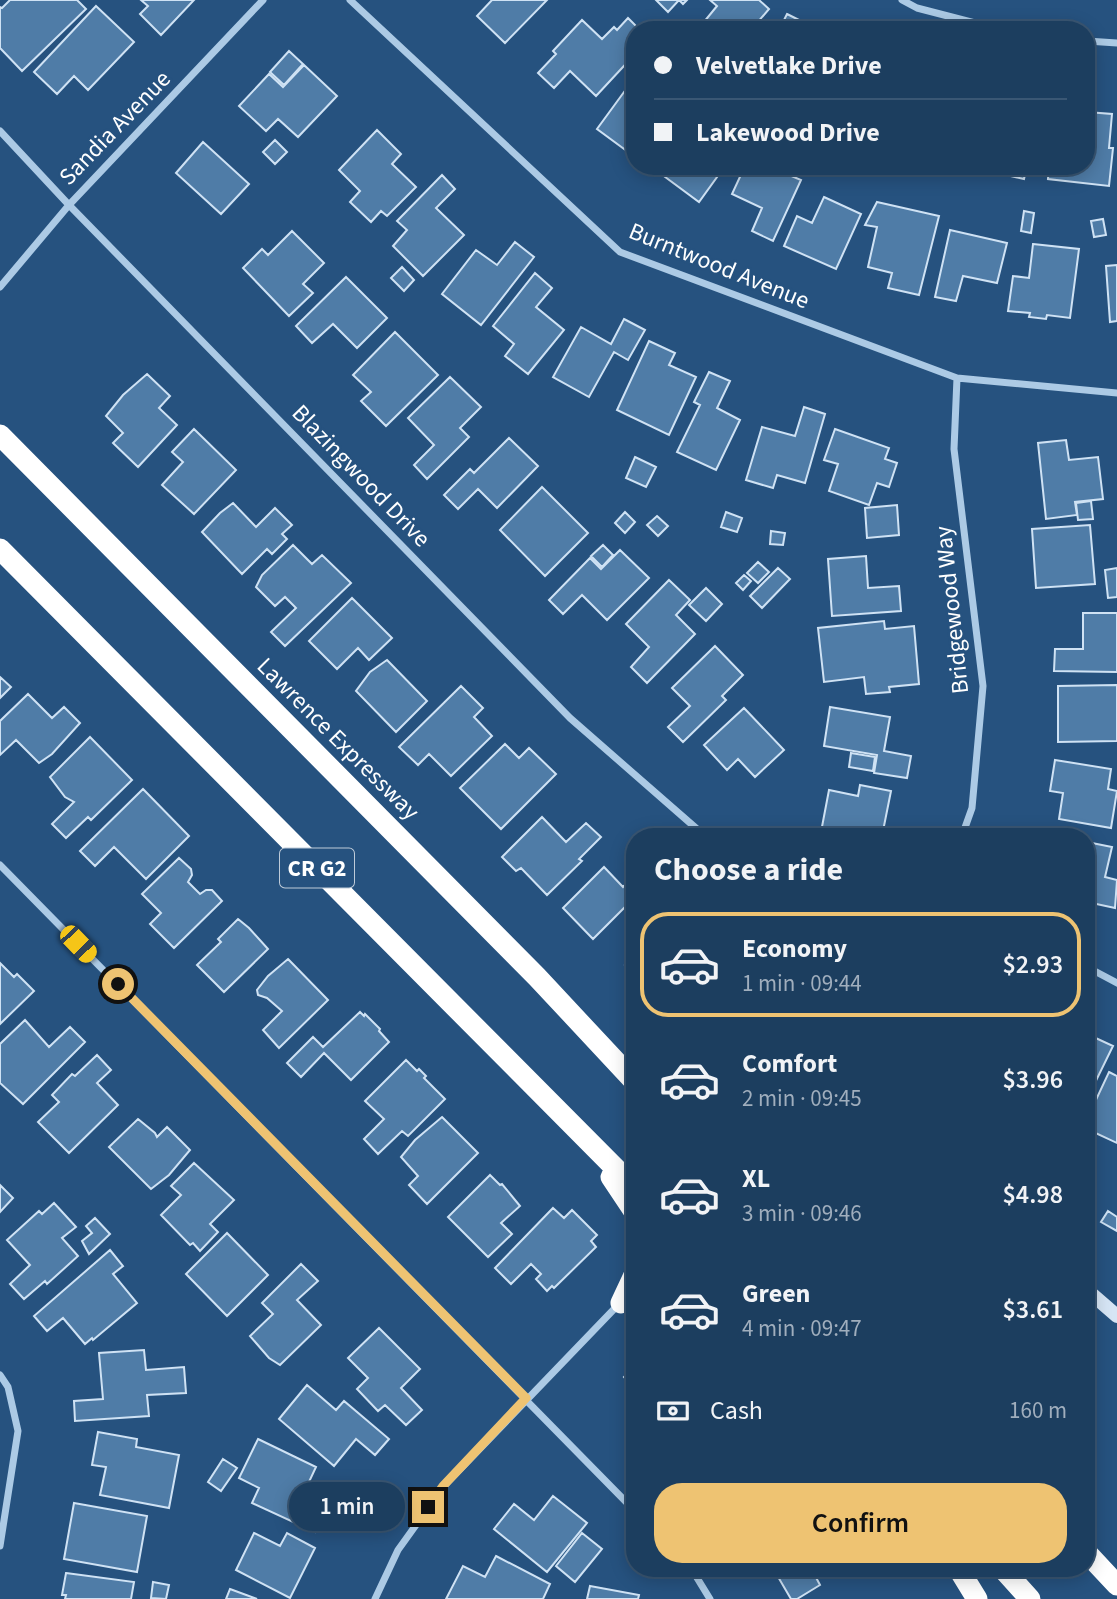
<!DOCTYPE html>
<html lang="en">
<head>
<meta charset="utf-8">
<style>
	:root { --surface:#1c3e5f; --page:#254565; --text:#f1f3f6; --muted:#a0aebd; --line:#3a5774; --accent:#eec372 }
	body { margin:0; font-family:"Source Sans 3",sans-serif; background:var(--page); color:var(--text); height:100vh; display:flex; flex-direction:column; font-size:26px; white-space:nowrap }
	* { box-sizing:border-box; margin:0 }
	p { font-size:23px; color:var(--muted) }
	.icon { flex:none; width:38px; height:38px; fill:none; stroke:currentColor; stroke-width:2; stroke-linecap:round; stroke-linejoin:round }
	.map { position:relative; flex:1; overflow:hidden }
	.drawer { position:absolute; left:626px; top:828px; width:469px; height:749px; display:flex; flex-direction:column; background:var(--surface); border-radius:28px; box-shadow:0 4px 18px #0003,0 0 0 2px var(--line) }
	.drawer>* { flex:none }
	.banner { position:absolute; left:626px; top:21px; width:469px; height:154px; border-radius:28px; box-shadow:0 4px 18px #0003,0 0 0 2px var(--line); display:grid; align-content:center; height:154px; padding:0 28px; background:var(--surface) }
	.end { position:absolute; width:32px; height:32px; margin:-16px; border:9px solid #eec372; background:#111; box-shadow:0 0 0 4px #111 }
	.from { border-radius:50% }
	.bubble { position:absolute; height:49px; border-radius:24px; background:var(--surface); box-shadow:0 4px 18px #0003,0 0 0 2px var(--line); font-size:23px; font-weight:600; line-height:49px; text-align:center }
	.car { position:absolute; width:21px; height:42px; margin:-21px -10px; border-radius:9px; box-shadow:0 0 5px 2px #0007; background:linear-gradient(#f5c518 24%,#345 0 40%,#f5c518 0 76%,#345 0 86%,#f5c518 0) }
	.banner b { display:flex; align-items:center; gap:24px; height:66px; font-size:26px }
	.banner b+b { border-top:2px solid var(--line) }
	.banner i { width:18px; height:18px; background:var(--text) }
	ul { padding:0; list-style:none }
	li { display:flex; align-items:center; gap:21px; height:105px; margin:0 14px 10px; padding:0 14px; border:4px solid transparent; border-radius:28px }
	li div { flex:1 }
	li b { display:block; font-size:26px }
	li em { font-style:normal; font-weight:600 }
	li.selected { border-color:var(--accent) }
	li>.icon { width:63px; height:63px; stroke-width:1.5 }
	h2 { padding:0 28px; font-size:32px; line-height:84px }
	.pay { display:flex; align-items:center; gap:18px; height:77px; padding:0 28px; font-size:26px }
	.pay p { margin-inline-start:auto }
	.primary-button { display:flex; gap:14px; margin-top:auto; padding:14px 28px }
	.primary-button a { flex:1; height:80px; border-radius:28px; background:var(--accent); color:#111; font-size:28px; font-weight:600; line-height:80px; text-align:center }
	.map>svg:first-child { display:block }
	.building { fill:#4f7ca7; stroke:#cfe2f4; stroke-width:2 }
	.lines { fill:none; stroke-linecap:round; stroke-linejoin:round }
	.street { stroke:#accae5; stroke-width:7 }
	.secondary { stroke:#d6e5f5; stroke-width:14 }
	.highway { stroke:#fff; stroke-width:21 }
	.route { stroke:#eec372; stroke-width:9 }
	.labels { text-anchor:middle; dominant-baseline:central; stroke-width:5; stroke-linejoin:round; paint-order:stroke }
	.shield { fill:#26527f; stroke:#becbd9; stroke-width:2 }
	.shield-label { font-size:23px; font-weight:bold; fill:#fff }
	.street-label { font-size:24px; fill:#fff; stroke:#26527f }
</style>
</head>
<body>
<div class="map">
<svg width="1117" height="1599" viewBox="0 0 1117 1599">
	<rect width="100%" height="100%" fill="#26527f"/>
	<path class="building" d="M10 0H77L86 9 22 71 0 48V7L2 8Z
		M141 0H194L161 35 140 14 148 6Z
		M492 0H547L505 43 477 16Z
		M656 0H687L683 4 679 0 668 12Z
		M710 0H759L769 9 751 30H701L699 28 717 6Z
		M96 6 134 42 88 90 74 76 57 94 34 72Z
		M787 14 811 26 812 24 823 30H779Z
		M628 18 640 30H635V54L596 96 570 71 554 88 538 73 556 54 553 51 582 20 602 39 614 27 617 30Z
		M289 51 303 64 284 85 270 72Z
		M304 65 337 96 298 137 278 119 266 131 239 106 269 74 283 87Z
		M635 77V157L597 129Z
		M1087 112 1112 114 1109 148H1113L1109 186 1048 179 1049 166H1087Z
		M377 130 401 154 392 164 416 187 387 216 381 211 371 222 350 202 360 191 339 170Z
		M275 140 287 152 275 164 263 152Z
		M203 142 249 184 221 214 176 173Z
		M654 166H725L699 202 653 168Z
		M745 166H779L777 170 801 180 773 241 752 231 762 208 732 194Z
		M967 166H1027L1024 179Z
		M442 175 455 189 436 208 464 235 423 276 393 246 407 230 397 221Z
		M824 197 861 214 836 269 784 246 797 216 812 223Z
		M877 202 939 216 919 295 888 288 892 273 868 267 877 227 865 225Z
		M1024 211 1034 213 1031 233 1021 231Z
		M1103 219 1106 235 1094 237 1091 221Z
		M950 230 1007 243 997 283 963 276 956 301 935 297Z
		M292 231 324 263 303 284 313 293 289 316 243 268 262 249 268 255Z
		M515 242 534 257 481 325 442 294 476 250 497 265Z
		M1033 244 1079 249 1070 318 1047 315 1046 319 1029 317 1030 313 1008 311 1013 276 1029 278Z
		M1117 265V321L1110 322 1106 266Z
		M402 267 414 280 404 291 391 278Z
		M535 273 552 288 536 307 564 330 528 374 505 356 514 344 493 326Z
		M346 277 387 318 357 348 333 324 312 343 296 326Z
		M624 319 645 330 628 360 614 352 589 397 553 377 581 327 611 344Z
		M395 332 438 375 386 426 361 401 371 392 353 375Z
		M649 341 675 353 669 365 696 377 669 435 617 410Z
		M709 372 730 381 717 408 740 420 716 470 677 452 700 405 694 402Z
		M147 374 170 396 159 408 177 425 138 467 113 443 123 433 106 416 123 395Z
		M450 377 481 407 460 428 469 437 427 479 414 465 434 445 408 418Z
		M804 407 825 414 805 483 777 475 773 488 746 480 762 427 795 436Z
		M194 429 236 470 194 514 162 485 183 462 172 452Z
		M835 429 889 448 885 459 897 463 889 487 877 483 869 505 829 491 838 464 824 460Z
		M509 438 538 466 497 508 478 489 458 509 444 495 470 469 474 473Z
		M1066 440 1069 460 1098 457 1103 499 1075 502 1077 515 1046 519 1038 443Z
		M635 457 656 467 646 487 626 478Z
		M542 487 588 533 545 576 500 530Z
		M1091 501 1093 519 1078 520 1076 503Z
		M233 503 256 527 275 508 292 525 282 534 287 539 272 554 267 549 242 574 202 532 220 513Z
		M897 505 899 535 867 538 865 508Z
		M625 512 635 522 625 533 615 523Z
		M726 512 742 518 737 532 721 527Z
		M657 516 668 526 658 536 647 525Z
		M1090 525 1095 584 1036 588 1032 529Z
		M771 531 785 533 783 545 770 544Z
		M293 545 312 564 322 555 351 583 285 646 271 632 296 608 285 597 275 606 256 587 262 575Z
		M603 545 613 555 602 567 591 556Z
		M620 550 649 578 607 620 582 595 563 614 549 600 590 558 601 569Z
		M866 556 868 588 899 586 901 611 832 616 828 559Z
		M758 562 769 572 758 583 747 573Z
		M778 568 790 579 762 608 750 596Z
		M1117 568V597L1108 598 1105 570Z
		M744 575 751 581 743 590 736 583Z
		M669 580 690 600 676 615 695 634 647 683 631 667 649 647 626 624Z
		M706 588 722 604 706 621 689 605Z
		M352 598 392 638 369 660 358 648 337 669 309 641Z
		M1083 613H1117V672L1054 671 1055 649H1083Z
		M884 621 885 629 914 626 919 684 889 687 890 692 866 694 864 677 824 682 818 628Z
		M715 646 743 675 722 696 726 700 683 742 668 727 690 706 672 688Z
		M387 660 427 701 396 732 356 691 370 672Z
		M0 677 11 687 0 698Z
		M1117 685V741L1058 742V686Z
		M461 686 483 708 474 717 492 736 451 776 429 754 418 765 399 747Z
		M28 694 52 718 64 707 80 723 52 754 39 763 16 740 0 755V721Z
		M830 707 890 717 884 751 911 756 907 778 874 773 877 755 824 746Z
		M744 708 784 750 755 777 738 759 727 770 704 745Z
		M90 737 132 780 91 820 88 817 66 838 52 824 74 802 65 797 50 777Z
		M505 744 519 758 529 748 556 774 501 829 460 788Z
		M851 753 875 757 873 771 849 767Z
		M1055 760 1111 769 1108 789 1117 791 1111 828 1059 819 1063 793 1050 791Z
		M860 785 891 791 882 836H843L821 832 829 790 858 796Z
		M143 789 189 836 146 879 114 847 95 866 80 851Z
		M542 817 566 842 586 823 601 837 579 859 582 861 547 895 521 868 516 871 502 857Z
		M1087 842 1112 847 1105 877 1117 880 1115 908 1087 902Z
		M179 858 191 869 192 875 188 882 200 894 206 890H212L222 901 174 948 150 924 161 913 142 894Z
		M604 867 623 887 635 875V903L633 905 630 902 593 939 563 908Z
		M238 919 249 928 268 949 224 992 197 965 221 942 218 939Z
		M635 955V976L625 965Z
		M288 959 328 1000 279 1048 263 1030 282 1011 267 998 258 995 257 990 268 976Z
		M0 963 14 977 17 974 34 991 0 1024Z
		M360 1012 364 1016 365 1014 380 1029 379 1031 389 1042 351 1080 324 1053 301 1077 287 1063 313 1037 323 1047Z
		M25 1020 49 1047 70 1027 85 1042 23 1104 0 1083V1044Z
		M1087 1034 1113 1046 1087 1099Z
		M97 1055 111 1070 97 1083 118 1105 69 1153 38 1122 59 1102 52 1095 72 1074 75 1076Z
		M406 1060 417 1071 419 1069 426 1076 424 1078 445 1099 408 1136 402 1131 378 1154 364 1139 384 1119 365 1101Z
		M1109 1072 1117 1076V1143L1087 1129V1119Z
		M442 1117 478 1153 427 1204 409 1185 418 1176 401 1157 415 1140Z
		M138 1119 155 1133 157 1137 167 1127 190 1150 169 1175 151 1189 109 1147Z
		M194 1163 234 1200 210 1224 218 1232 200 1251 193 1243 190 1245 161 1215 181 1195 171 1186Z
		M490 1175 500 1185 502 1184 520 1206 501 1223 512 1234 488 1257 448 1217Z
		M0 1185 13 1198 0 1212Z
		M54 1203 76 1227 62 1238 78 1256 47 1284 45 1281 24 1299 10 1284 30 1265 7 1240 39 1211 42 1214Z
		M553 1208 564 1218 572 1210 597 1235 591 1241 596 1247 554 1288 552 1286 547 1291 536 1279 541 1274 531 1264 511 1284 495 1268Z
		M1108 1211 1117 1217V1231L1101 1222Z
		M95 1218 110 1234 89 1254 82 1241 92 1233 86 1226Z
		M227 1233 268 1275 227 1316 186 1274Z
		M110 1250 123 1266 113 1274 137 1303 93 1340 92 1338 85 1344 63 1318 47 1331 34 1316Z
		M301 1264 318 1281 297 1300 321 1325 280 1365 269 1358 250 1336 273 1314 262 1303Z
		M379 1328 420 1369 401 1388 422 1410 406 1425 385 1405 378 1411 357 1389 368 1378 348 1358Z
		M144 1350 146 1370 184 1367 186 1393 147 1395 149 1416 75 1421 74 1401 103 1399 99 1353Z
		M635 1366V1389L624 1377Z
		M307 1385 336 1410 344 1401 389 1439 375 1455 356 1439 334 1466 279 1419Z
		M98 1432 137 1439 136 1447 179 1455 169 1508 100 1495 106 1467 92 1465Z
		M258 1439 316 1467 300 1501 324 1512 315 1532 252 1503 259 1488 239 1478Z
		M223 1459 237 1468 221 1491 208 1482Z
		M553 1496 587 1523 547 1572 494 1529 514 1504 534 1520Z
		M74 1503 147 1516 137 1572 64 1559Z
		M254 1533 280 1546 287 1533 315 1548 290 1598 236 1570Z
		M582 1533 602 1549 575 1582 556 1566Z
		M496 1556 550 1584 543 1599H446L463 1566 485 1577Z
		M778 1568H816L812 1570 820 1585 797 1599H791L774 1570Z
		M66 1573 134 1582 131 1599H65L66 1595H62Z
		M153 1582 169 1585 166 1599 151 1598Z
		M590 1586 639 1595 638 1599H587Z
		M230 1589 257 1599H226Z"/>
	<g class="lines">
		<path class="street" d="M350 0 620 252 957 378 1117 393
			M902 0 917 8 1002 30
			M1087 41 1117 43
			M0 131 69 205 570 718 705 836
			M0 287 69 205 263 0
			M957 378 954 449 983 686 972 808 962 836
			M0 865 635 1511
			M1087 967 1117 983
			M0 1375 8 1387 18 1431 0 1546
			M691 1568 710 1599
			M375 1599 398 1550 444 1486 618 1305"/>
		<path class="secondary" d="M1087 1290 1117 1316"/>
		<path class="highway" d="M0 435 537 977 635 1082
			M0 549 635 1188
			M611 1177 635 1213
			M621 1303 635 1273
			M1087 1553 1117 1585
			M958 1568 977 1599
			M1002 1568 1030 1599"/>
	</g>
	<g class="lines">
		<path class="route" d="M118 984 526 1398 443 1486 428 1507"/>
	</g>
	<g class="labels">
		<rect class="shield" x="280" y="848.5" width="74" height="39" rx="5"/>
		<g class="shield-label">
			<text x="317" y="868">CR G2</text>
		</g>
		<g class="street-label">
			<text transform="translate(115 128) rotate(-46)">Sandia Avenue</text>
			<text transform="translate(719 266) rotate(22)">Burntwood Avenue</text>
			<text transform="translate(361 476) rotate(46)">Blazingwood Drive</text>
			<text transform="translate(952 610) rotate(-96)">Bridgewood Way</text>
			<text transform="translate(338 739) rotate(45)">Lawrence Expressway</text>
		</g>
	</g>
</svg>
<i class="end from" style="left:118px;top:984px"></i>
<i class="end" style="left:428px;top:1507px"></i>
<div class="bubble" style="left:289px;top:1482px;width:116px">1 min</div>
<i class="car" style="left:78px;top:944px;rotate:136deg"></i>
<div class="banner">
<b><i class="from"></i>Velvetlake Drive</b>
<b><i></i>Lakewood Drive</b>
</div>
<section class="drawer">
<h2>Choose a ride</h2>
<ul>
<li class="selected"><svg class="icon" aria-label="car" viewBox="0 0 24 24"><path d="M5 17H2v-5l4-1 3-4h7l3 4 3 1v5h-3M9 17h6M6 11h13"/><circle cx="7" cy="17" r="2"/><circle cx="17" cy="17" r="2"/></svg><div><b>Economy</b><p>1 min · 09:44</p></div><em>$2.93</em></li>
<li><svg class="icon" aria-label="car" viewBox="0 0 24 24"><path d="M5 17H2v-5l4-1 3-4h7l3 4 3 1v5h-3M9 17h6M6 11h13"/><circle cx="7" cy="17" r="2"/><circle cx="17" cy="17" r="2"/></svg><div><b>Comfort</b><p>2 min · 09:45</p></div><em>$3.96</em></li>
<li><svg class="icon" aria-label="car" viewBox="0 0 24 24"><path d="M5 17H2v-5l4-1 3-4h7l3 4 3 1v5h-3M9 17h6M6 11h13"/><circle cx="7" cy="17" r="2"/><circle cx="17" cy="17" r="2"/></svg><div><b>XL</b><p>3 min · 09:46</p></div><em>$4.98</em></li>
<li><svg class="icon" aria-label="car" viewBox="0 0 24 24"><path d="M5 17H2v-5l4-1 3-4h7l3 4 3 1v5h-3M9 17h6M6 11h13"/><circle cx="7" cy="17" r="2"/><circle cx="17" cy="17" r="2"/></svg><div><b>Green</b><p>4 min · 09:47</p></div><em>$3.61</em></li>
</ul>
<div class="pay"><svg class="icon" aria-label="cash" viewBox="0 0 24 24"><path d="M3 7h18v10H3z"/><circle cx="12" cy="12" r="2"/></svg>Cash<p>160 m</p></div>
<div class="primary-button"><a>Confirm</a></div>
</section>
</div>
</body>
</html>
